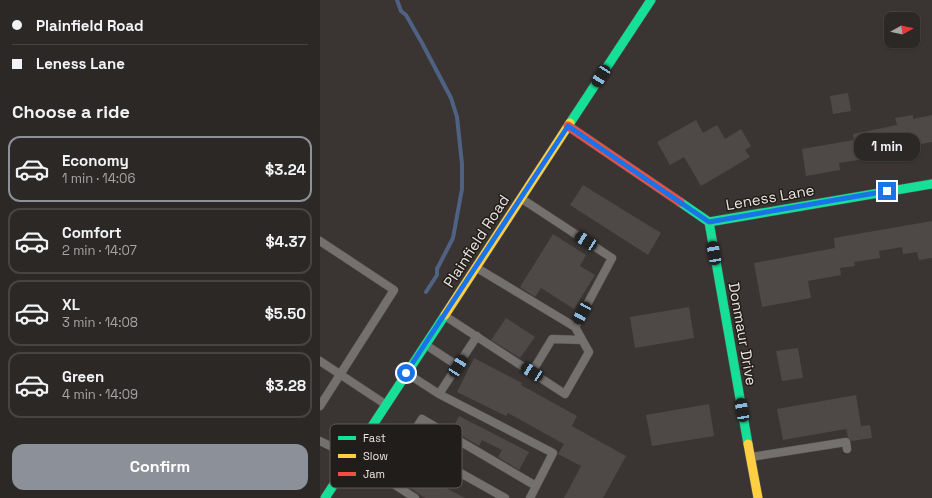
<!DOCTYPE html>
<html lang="en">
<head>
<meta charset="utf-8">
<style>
	:root { --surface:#2c2826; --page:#383432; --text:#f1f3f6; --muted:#a6a6a7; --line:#484443; --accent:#8c9099 }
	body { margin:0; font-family:"Space Grotesk",sans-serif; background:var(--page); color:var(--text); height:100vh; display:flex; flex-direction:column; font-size:15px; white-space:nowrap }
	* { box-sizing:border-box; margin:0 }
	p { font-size:13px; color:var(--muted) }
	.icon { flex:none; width:22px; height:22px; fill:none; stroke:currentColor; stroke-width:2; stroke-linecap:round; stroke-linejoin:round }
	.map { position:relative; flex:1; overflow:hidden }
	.details { display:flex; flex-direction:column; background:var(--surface); width:320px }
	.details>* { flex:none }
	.guide { display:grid; align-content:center; height:88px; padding:0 12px; background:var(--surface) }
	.needle { width:26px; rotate:82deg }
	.fabs { position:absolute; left:564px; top:12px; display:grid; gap:8px }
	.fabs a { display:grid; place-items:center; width:36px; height:36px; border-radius:8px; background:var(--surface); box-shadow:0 1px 3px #0004,0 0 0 1px var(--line); font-size:20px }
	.end { position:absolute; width:18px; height:18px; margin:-9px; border:5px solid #1a73e8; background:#fff; box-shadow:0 0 0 2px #fff }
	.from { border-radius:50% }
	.bubble { position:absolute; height:28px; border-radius:12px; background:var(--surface); box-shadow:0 1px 3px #0004,0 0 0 1px var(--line); font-size:13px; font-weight:600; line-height:28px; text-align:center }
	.car { position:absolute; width:12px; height:24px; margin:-12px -6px; border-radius:5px; box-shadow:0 0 3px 1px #0007; background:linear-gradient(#222 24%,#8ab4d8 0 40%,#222 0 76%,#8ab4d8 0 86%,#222 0) }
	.guide b { display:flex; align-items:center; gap:14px; height:38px; font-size:15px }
	.guide b+b { border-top:1px solid var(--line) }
	.guide i { width:10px; height:10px; background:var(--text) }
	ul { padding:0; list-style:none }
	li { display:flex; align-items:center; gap:12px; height:66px; margin:0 8px 6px; padding:0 4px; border:2px solid var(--line); border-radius:12px }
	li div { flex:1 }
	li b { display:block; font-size:15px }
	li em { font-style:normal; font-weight:600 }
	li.selected { border-color:var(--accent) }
	li>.icon { width:36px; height:36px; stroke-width:1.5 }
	h2 { padding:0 12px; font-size:18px; line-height:48px }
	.cta { display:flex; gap:8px; margin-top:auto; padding:8px 12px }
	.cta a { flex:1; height:46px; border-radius:12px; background:var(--accent); color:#fff; font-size:16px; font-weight:600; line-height:46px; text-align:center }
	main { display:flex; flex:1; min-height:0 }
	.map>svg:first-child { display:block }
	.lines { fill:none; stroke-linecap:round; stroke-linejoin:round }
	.stream { stroke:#506283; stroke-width:4 }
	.building { fill:#4e4947 }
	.lane-casing { stroke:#56524e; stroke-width:9 }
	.fast-casing { stroke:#56524e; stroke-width:10 }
	.slow-casing { stroke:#56524e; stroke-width:10 }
	.jam-casing { stroke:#56524e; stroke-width:10 }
	.lane { stroke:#73706e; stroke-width:8 }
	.fast { stroke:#16e098; stroke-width:9 }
	.slow { stroke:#ffcf43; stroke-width:9 }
	.jam { stroke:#f24e42; stroke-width:9 }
	.route { stroke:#1a73e8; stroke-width:5 }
	.labels { text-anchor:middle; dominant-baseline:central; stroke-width:3; stroke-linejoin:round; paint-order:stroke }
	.street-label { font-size:15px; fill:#ebe5e1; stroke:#211d1a }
	.key { fill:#211d1a; stroke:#5e5956; stroke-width:1 }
	.key-label { font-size:11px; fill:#ebe5e1 }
</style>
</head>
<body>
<main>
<section class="details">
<div class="guide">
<b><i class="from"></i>Plainfield Road</b>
<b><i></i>Leness Lane</b>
</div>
<h2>Choose a ride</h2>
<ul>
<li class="selected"><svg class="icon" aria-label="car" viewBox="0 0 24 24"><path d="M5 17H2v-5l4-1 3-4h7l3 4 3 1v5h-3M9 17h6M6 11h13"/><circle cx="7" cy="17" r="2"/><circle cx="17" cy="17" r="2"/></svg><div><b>Economy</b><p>1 min · 14:06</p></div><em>$3.24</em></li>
<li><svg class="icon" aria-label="car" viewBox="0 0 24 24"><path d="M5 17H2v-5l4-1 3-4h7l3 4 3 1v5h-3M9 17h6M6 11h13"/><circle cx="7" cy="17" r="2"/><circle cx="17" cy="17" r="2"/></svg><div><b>Comfort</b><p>2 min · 14:07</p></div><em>$4.37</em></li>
<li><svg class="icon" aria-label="car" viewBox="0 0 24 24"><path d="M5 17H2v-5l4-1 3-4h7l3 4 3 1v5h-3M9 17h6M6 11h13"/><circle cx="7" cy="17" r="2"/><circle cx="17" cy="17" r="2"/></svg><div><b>XL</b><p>3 min · 14:08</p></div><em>$5.50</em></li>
<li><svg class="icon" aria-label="car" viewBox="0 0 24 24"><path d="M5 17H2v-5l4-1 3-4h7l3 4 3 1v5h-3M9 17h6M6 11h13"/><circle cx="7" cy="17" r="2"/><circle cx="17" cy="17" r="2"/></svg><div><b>Green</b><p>4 min · 14:09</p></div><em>$3.28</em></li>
</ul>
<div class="cta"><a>Confirm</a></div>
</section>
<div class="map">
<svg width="612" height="498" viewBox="0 0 612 498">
	<rect width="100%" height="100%" fill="#3a3532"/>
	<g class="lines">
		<path class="stream" d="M77 0 81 11 86 15 102 43 131 98 137 117 142 164V189L133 238 117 269V275L106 292"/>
	</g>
	<path class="building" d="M528 93 531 111 513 114 510 96Z
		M593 115V119L612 115V142L556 152 557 157 519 163 520 170 486 176 482 149 534 140 533 134 577 125 575 118Z
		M376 120 383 133 397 125 405 139 421 129 431 146 425 150 430 157 381 186 364 157 350 165 337 142Z
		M263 185 341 233 328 255 250 205Z
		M612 221V258L599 260 597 252 583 254 582 247 559 251 560 258 534 262 535 266 520 268 521 275 488 281 491 298 442 307 434 263 515 248 514 238Z
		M233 234 266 255 260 266 275 275 254 309 221 288 215 297 200 287Z
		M369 307 374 338 315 348 310 317Z
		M186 318 215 337 200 358 171 340Z
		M478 348 483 378 462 381 456 351Z
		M154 358 202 383 201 385 257 416 252 426 306 456 283 498H244L261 466 238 454 244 444 188 413 186 416 137 392Z
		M536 395 541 426 550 425 552 438 531 441 528 437 526 429 463 440 457 409Z
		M389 404 394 436 332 446 326 415Z
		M139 416 209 452 199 470 178 457 182 450 162 440 159 446 132 430Z
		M92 470 145 498H105L84 484Z"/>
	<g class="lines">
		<defs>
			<path id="lane" d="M0 241 74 290 0 406
				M157 268 255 327 292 258 202 199
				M125 316 245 394 269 352 255 327
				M106 345 138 366
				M0 361 65 404
				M212 372 232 339 262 340
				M88 374 119 394 233 453 210 498
				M119 394 157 336
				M0 441 31 456
				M87 443 185 498
				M35 452 69 471 72 483 95 498
				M431 457 526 442 527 449
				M69 471 102 419 216 486"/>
			<path id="fast" d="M250 123 331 0
				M360 202 389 222 612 184
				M389 222 428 444
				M5 498 125 315"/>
			<path id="slow" d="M125 315 250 123
				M428 444 438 498"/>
			<path id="jam" d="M248 126 360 202"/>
		</defs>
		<use href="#lane" class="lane-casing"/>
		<use href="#fast" class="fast-casing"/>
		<use href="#slow" class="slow-casing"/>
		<use href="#jam" class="jam-casing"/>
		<use href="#lane" class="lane"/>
		<use href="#fast" class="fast"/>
		<use href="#slow" class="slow"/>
		<use href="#jam" class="jam"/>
	</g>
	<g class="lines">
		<path class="route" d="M86 373 248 126 389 222 567 191"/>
	</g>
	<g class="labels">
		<g class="street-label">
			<text transform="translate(450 197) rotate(-10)">Leness Lane</text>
			<text transform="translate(156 241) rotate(-57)">Plainfield Road</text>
			<text transform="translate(423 334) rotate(80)">Donmaur Drive</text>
		</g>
	</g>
	<rect x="10" y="424" width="132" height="64" rx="6" class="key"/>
	<rect x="18" y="436" width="18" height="4" fill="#16e098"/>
	<rect x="18" y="454" width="18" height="4" fill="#ffcf43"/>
	<rect x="18" y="472" width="18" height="4" fill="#f24e42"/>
	<g class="key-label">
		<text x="43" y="442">Fast</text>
		<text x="43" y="460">Slow</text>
		<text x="43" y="478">Jam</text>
	</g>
</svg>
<div class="fabs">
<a><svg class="needle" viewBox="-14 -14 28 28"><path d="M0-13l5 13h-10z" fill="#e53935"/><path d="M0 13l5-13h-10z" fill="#a6a6a7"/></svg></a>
</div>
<i class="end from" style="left:86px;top:373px"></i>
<i class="end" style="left:567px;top:191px"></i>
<div class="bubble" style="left:534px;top:133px;width:66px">1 min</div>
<i class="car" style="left:281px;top:76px;rotate:213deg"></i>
<i class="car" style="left:266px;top:241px;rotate:303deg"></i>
<i class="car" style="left:394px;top:253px;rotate:350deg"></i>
<i class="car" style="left:262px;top:313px;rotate:209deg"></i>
<i class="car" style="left:138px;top:366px;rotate:33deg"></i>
<i class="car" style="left:212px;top:372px;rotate:303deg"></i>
<i class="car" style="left:422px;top:410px;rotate:350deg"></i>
</div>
</main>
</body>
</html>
